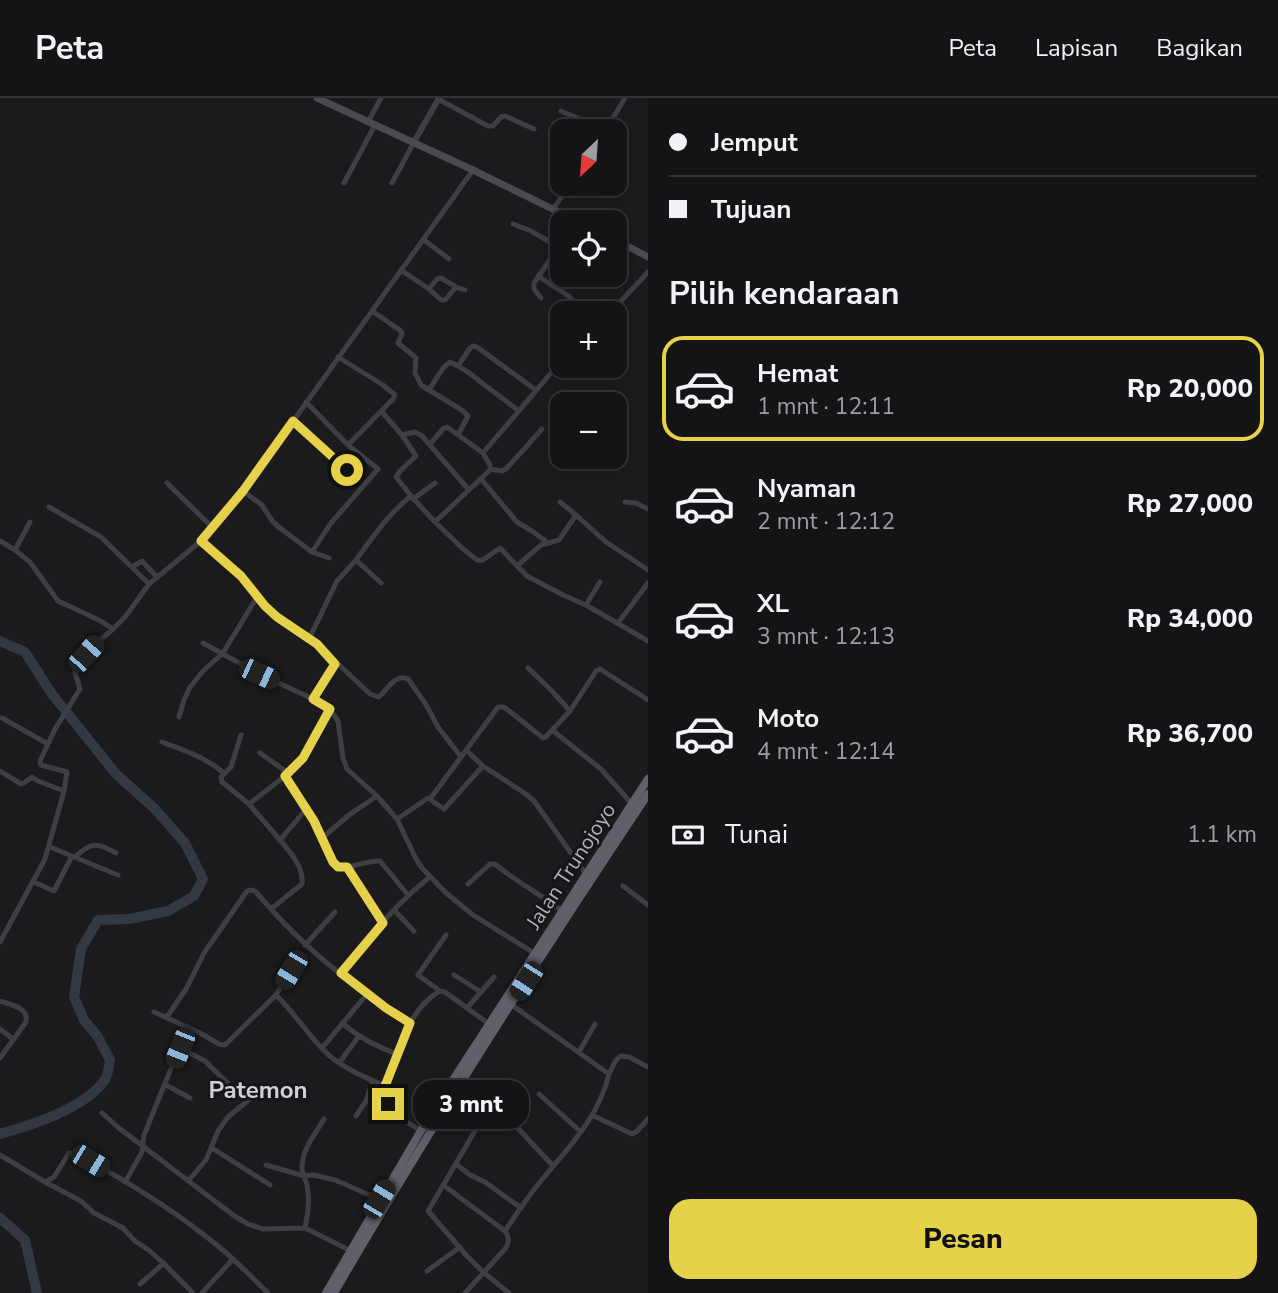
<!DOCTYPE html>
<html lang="id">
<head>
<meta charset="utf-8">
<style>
	:root { --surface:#141416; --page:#1d1d1f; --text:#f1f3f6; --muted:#9d9ea1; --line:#333335; --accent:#e5d14a }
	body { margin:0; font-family:"Nunito Sans",sans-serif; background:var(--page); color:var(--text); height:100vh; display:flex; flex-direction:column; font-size:26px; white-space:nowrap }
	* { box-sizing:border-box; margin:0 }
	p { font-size:23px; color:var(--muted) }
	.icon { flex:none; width:38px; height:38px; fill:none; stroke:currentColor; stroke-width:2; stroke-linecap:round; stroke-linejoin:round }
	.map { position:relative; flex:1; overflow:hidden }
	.panel { display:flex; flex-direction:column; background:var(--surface); width:630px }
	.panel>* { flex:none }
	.top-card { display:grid; align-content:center; height:154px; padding:0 21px; background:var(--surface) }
	.needle { width:46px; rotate:205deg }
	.buttons { position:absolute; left:550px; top:21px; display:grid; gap:14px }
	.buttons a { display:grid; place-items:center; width:77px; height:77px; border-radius:14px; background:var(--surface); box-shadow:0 4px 18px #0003,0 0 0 2px var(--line); font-size:35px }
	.end { position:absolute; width:32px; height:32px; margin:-16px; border:9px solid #e5d14a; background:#111; box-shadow:0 0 0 4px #111 }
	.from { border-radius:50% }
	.bubble { position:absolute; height:49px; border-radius:21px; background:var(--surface); box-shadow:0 4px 18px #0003,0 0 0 2px var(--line); font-size:23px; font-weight:800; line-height:49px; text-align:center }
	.car { position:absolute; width:21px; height:42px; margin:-21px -10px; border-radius:9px; box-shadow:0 0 5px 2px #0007; background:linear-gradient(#222 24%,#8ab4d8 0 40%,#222 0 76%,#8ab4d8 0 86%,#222 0) }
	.top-card b { display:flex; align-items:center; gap:24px; height:66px; font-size:26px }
	.top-card b+b { border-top:2px solid var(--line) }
	.top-card i { width:18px; height:18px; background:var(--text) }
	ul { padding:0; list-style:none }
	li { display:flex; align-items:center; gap:21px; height:105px; margin:0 14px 10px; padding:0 7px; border:4px solid transparent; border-radius:21px }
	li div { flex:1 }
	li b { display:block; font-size:26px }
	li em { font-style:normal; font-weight:800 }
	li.selected { border-color:var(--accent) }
	li>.icon { width:63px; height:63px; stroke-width:1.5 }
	h2 { padding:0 21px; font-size:32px; line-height:84px }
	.pay { display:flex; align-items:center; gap:18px; height:77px; padding:0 21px; font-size:26px }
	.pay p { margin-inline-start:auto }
	.button { display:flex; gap:14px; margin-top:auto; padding:14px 21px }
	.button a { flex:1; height:80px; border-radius:21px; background:var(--accent); color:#111; font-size:28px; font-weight:800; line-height:80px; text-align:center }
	header { display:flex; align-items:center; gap:42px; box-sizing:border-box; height:98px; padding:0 35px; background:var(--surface); border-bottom:2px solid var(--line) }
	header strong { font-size:33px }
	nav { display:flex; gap:38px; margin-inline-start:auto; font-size:24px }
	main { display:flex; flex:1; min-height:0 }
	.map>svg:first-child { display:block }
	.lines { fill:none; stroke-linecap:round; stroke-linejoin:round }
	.river { stroke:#333942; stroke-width:10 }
	.minor { stroke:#3e3e44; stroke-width:5 }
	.tertiary { stroke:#3e3e44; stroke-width:6 }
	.secondary { stroke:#4a4b52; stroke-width:7 }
	.trunk { stroke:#606069; stroke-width:8 }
	.route { stroke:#e5d14a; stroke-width:9 }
	.labels { text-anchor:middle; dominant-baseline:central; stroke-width:6; stroke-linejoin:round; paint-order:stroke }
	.street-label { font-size:21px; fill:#aeb0bb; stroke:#161618 }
	.quarter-label { font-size:24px; font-weight:bold; fill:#cfd0d8; stroke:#161618 }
</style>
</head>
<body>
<header>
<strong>Peta</strong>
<nav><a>Peta</a><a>Lapisan</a><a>Bagikan</a></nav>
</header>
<main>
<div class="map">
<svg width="648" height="1195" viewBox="0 0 648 1195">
	<rect width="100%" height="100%" fill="#1b1b1d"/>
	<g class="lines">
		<path class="river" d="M0 543 25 554 52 596 116 676 154 710 185 745 203 781 194 798 168 813 129 821 98 822 81 851 74 899 84 922 98 939 110 962C109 969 108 978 104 983 83 1011 32 1027 0 1036
			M0 1120 25 1142 37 1195"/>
		<path class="minor" d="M438 1 488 28H493L501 19 505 18 534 31
			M561 13 606 32
			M368 24 381 0
			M605 33 625 0
			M344 85 375 27
			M392 85 414 44
			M553 111 571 86
			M513 126 531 133 562 151
			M424 142 449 161
			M401 172 429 191 441 202H445L456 189
			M538 178 567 197 588 215
			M429 191 437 181 441 180 456 189 465 192
			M541 200 534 191V185L562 144
			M372 213 401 233 402 236 398 245 416 260 415 275 421 287 463 313 468 318 458 337
			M610 215 648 174
			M338 259 383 287 395 297 393 301 348 347
			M458 268 470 250 473 248 477 249 536 292
			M587 268 600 279
			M429 292 443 270 450 264 465 272 519 313
			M306 304 348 347 378 371 331 425 312 454
			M381 313 402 337 415 334 422 338 469 392
			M293 323 347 372
			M402 337 416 358 401 372 396 379 411 398
			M430 346 443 331 447 329 483 355
			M491 371 502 373 507 370 542 331
			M481 381 517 424 532 433 547 444
			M167 385 213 430
			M243 393 262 407 273 424 280 430 312 454 329 460
			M413 401 435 385
			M560 404 576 417 606 444 648 472
			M625 404 636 405 648 411
			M49 409 101 439 149 486
			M435 424 462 450 477 462H483L500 450 527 478 563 497 586 507 648 543
			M0 443 15 452 30 464 58 503 99 522 113 531 125 519 149 486 201 443 243 393 473 72
			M201 443 241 478 265 508 277 519 317 546 370 596 379 599C388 591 395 575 408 581L425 605 438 629 461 659
			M15 452 30 424
			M517 468 541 447 559 442 576 417
			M132 469 142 463 157 479
			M381 485 356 462C372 440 389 415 411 398L435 424 490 372V367L483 355 562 262
			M586 507 600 484
			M618 525 648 485
			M309 541 337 483 356 462
			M203 545 259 576 313 601 330 611 338 623 343 660 347 671 377 698 397 721 416 761 422 770 445 794 473 817 534 855
			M528 570 551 592 570 613 596 573 600 571 648 602
			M313 601 335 566
			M330 611 303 660 285 678 314 723 335 767C349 773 365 762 380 763L408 797
			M570 613 552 632 601 671 632 706
			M179 619 184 602 190 589 204 572 223 555 257 499
			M2 620 48 646
			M241 637 231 669 221 679 222 684 249 706 280 742 307 710
			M162 644C186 653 203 658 224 675
			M466 652 483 668 526 696 534 703 586 776
			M260 655 288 675
			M0 673 21 686 24 685 32 679 38 683 64 693
			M430 701 498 609H503L508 612 543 640 546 639 552 632
			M249 706 285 678
			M397 721 428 700 444 711 483 668
			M322 740 349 717 377 698
			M50 749 118 777
			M75 759C91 744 97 744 116 755
			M347 769 383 825
			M34 784 54 793 72 758
			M468 786 490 766H495C515 783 540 796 562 813
			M623 788 648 807
			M271 811C309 854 361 894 409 925
			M394 812 414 833
			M0 844 45 761 64 693 67 674 41 667 40 663 55 631 80 591 75 575V570L99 543 113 531
			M305 847 335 814
			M341 875C368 841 396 805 430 779
			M454 877 481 894
			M440 893 418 877 446 837
			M276 897C296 916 310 941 331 959 347 972 367 980 385 988
			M0 903C11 907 29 909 26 924L0 960
			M467 910 494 879
			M154 914 200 935 219 946 225 947 276 897 291 872
			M167 919 186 891 204 855 247 793 250 792 255 793 271 811 302 786C304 769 290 754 280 742
			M342 925C358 939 377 949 397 956
			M0 931 13 941
			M180 950 205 963 246 1003
			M322 950 367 896
			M579 954 595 926
			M339 965 359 938
			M609 976 616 962 621 958 629 959 648 969
			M166 987 190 1000
			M539 996 581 1034
			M102 1015 119 1030 233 1117 248 1126 263 1131 305 1130 351 1153
			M592 1017 632 1036 636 1034 648 1021
			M356 1018 366 1003 373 982
			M421 1033 394 1016C387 1008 386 998 385 988 397 955 408 911 440 893L445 894 489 926
			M212 1050 270 1087
			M0 1057 45 1084 54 1079 69 1055H72L78 1057C129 1084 180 1116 224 1153 240 1167 254 1181 268 1195
			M456 1066 470 1077 485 1084 521 1110
			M266 1067 304 1078 313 1077 335 1082 381 1102
			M189 1082 206 1062 218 1033 228 1019 262 991
			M45 1084 81 1103 94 1115 123 1130 135 1143 150 1153 161 1163 193 1195
			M125 1084 142 1054 144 1037 188 929
			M443 1087 505 1133C509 1139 510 1144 505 1151L465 1195
			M305 1130C308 1115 310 1102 307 1087 306 1081 302 1077 302 1071 301 1053 315 1036 324 1021
			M505 1133C514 1119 523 1106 533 1093 563 1054 597 1025 609 976L509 905
			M427 1173 460 1149
			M140 1186 164 1165
			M202 1195 233 1161
			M509 1195 483 1174 467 1158 428 1113 479 1026 493 1008 499 1010 553 1068"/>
		<path class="tertiary" d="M414 44 439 0"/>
		<path class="secondary" d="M317 0 473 72 579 124
			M614 141 648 159"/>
		<path class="trunk" d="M326 1195 429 1019 648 681
			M334 1195C433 1025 539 859 648 696"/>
	</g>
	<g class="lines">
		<path class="route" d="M347 372 293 323 243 393 201 443 241 478 265 508 277 519 317 546 335 566 313 601 330 611 303 660 285 678 314 723 333 764 338 769H347L383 825 341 875 386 910 410 925 385 988 388 1006"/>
	</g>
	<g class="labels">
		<g class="street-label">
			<text transform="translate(571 768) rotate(-57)">Jalan Trunojoyo</text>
		</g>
		<g class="quarter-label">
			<text x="258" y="992">Patemon</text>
		</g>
	</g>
</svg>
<div class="buttons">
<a><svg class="needle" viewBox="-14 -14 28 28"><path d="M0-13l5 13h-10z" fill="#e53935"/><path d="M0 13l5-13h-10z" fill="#9d9ea1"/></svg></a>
<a><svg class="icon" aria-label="locate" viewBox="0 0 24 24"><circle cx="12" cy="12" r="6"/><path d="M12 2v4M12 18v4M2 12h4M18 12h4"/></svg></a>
<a>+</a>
<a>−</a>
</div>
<i class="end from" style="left:347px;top:372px"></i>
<i class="end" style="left:388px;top:1006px"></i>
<div class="bubble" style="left:413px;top:982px;width:116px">3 mnt</div>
<i class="car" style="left:86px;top:556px;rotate:42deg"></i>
<i class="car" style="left:259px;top:576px;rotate:115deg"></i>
<i class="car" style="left:291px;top:872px;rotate:211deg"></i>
<i class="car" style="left:526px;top:883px;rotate:213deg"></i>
<i class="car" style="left:180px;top:950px;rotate:202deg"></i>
<i class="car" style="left:90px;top:1063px;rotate:121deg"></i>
<i class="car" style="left:379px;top:1101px;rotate:31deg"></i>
</div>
<section class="panel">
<div class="top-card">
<b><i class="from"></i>Jemput</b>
<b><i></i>Tujuan</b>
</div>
<h2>Pilih kendaraan</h2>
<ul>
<li class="selected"><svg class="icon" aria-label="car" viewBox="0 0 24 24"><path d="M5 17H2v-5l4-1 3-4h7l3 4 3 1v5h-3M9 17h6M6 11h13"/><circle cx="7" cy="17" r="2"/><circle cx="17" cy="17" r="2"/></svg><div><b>Hemat</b><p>1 mnt · 12:11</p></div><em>Rp 20,000</em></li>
<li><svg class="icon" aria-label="car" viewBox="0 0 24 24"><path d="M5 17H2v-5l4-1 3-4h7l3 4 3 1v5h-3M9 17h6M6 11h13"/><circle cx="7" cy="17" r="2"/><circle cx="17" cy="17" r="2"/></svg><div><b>Nyaman</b><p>2 mnt · 12:12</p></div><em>Rp 27,000</em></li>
<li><svg class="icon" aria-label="car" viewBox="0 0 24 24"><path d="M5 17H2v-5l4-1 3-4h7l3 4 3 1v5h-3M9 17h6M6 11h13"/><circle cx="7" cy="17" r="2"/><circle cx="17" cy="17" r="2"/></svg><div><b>XL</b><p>3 mnt · 12:13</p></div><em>Rp 34,000</em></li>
<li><svg class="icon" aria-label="car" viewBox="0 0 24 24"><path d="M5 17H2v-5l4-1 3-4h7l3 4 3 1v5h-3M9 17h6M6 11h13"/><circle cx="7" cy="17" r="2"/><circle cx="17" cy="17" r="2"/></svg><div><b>Moto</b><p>4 mnt · 12:14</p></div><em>Rp 36,700</em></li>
</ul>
<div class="pay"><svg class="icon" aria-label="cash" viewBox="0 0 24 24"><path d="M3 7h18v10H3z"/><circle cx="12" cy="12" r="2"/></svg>Tunai<p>1.1 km</p></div>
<div class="button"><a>Pesan</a></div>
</section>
</main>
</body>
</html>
